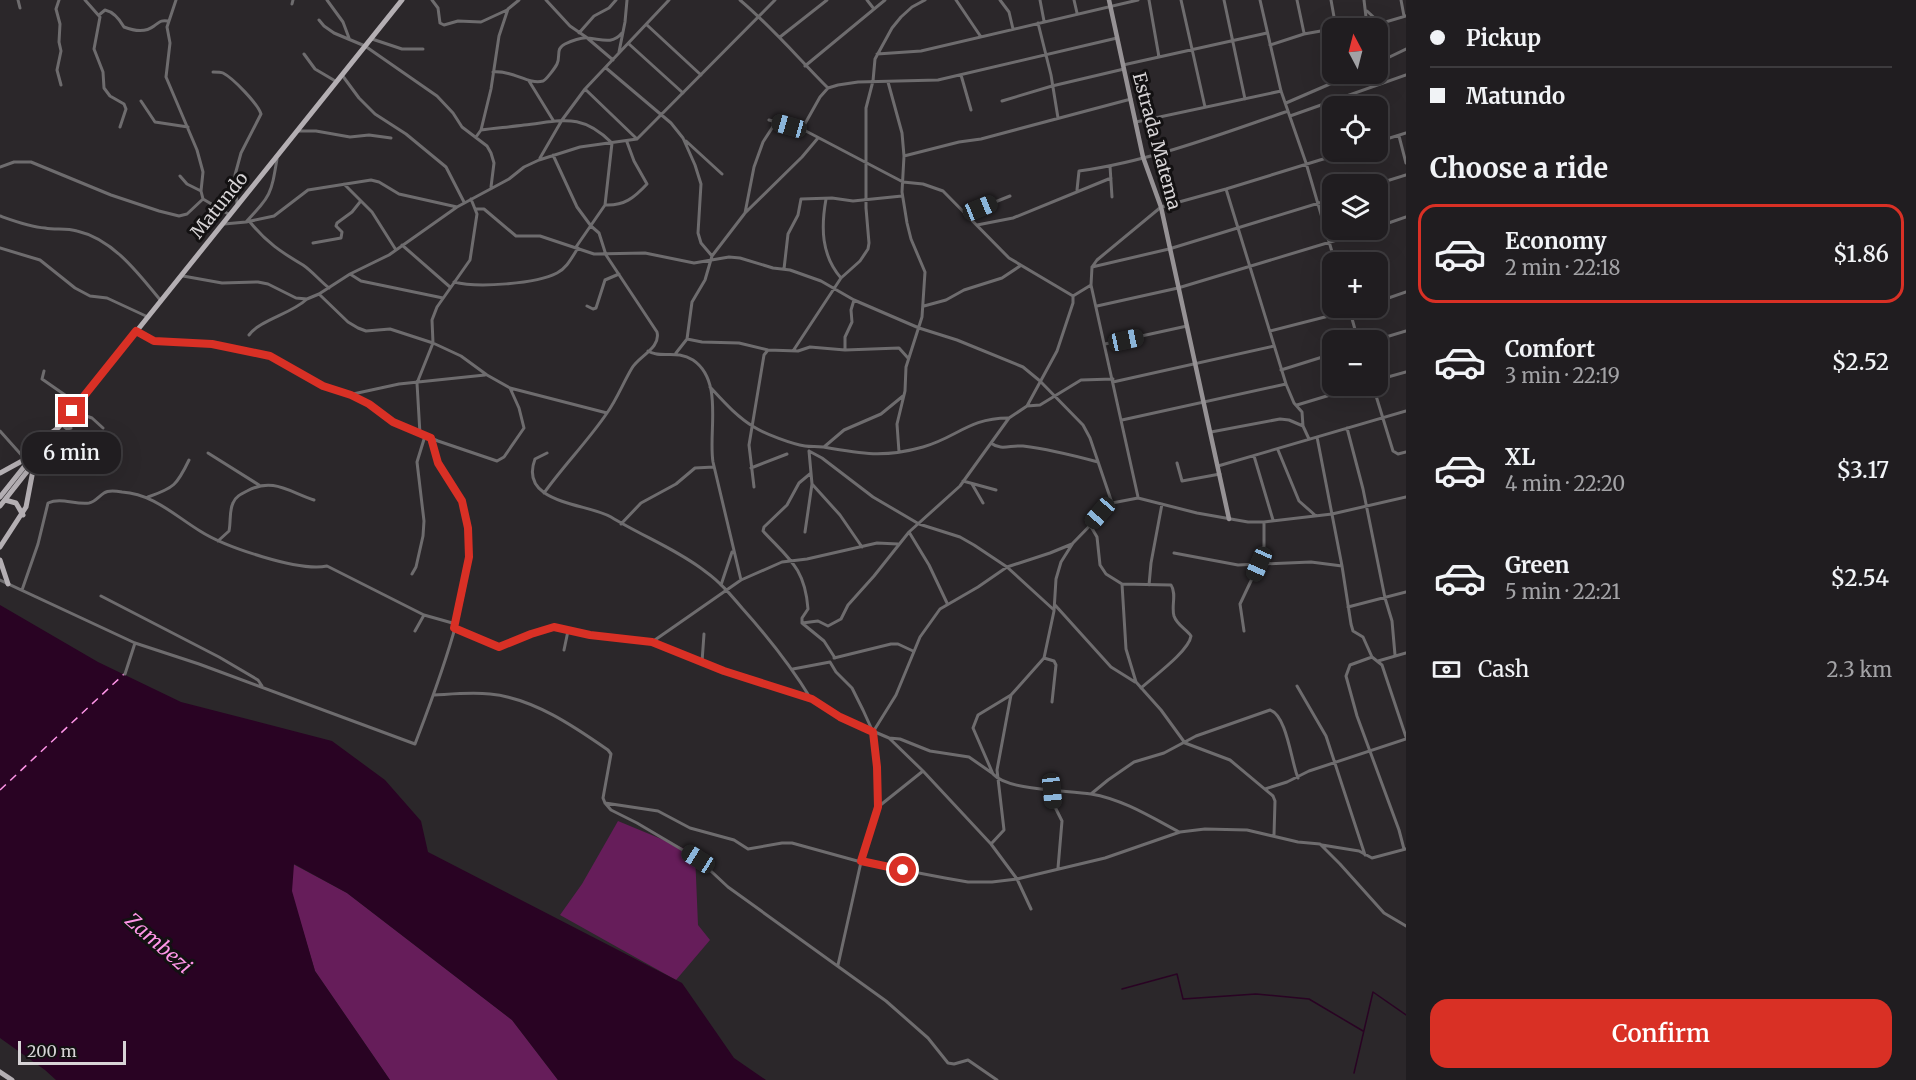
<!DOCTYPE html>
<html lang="en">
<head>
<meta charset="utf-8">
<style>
	:root { --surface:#201d20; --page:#282629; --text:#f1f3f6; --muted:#a2a2a5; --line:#3d3b3e; --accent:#d93025 }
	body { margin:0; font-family:Merriweather,serif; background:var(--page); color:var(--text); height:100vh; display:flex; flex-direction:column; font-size:22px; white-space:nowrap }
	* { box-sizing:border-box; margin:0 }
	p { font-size:20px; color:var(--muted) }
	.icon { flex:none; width:33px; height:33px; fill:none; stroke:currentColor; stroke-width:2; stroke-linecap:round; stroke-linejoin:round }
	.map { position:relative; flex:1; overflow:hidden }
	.drawer { display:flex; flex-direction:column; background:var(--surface); width:510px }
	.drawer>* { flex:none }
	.hud { display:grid; align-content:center; height:132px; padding:0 24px; background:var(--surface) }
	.needle { width:39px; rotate:353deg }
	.controls { position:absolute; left:1322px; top:18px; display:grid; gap:12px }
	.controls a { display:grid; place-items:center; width:66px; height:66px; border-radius:12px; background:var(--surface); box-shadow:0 6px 24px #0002,0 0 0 2px var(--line); font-size:30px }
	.scale { position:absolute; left:18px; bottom:15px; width:108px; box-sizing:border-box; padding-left:6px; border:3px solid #d7d4d6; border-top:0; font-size:16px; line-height:21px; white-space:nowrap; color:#d7d4d6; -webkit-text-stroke:4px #131112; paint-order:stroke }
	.end { position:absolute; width:27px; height:27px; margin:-14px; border:8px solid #d93025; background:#fff; box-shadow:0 0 0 3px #fff }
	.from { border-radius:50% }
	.bubble { position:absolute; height:42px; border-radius:18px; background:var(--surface); box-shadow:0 6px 24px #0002,0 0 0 2px var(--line); font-size:20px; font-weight:600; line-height:42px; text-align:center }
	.car { position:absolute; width:18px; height:36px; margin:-18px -9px; border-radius:8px; box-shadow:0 0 4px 2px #0007; background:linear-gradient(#222 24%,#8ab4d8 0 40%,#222 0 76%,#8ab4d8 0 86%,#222 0) }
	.hud b { display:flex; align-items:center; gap:21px; height:57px; font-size:22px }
	.hud b+b { border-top:2px solid var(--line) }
	.hud i { width:15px; height:15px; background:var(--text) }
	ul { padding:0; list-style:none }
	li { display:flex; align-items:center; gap:18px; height:99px; margin:0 12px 9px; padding:0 12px; border:3px solid transparent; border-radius:18px }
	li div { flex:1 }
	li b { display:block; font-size:22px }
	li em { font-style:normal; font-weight:600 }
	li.current { border-color:var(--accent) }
	li>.icon { width:54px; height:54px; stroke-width:1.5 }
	h2 { padding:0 24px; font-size:27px; line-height:72px }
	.pay { display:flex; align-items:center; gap:15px; height:66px; padding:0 24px; font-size:22px }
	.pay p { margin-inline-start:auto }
	.primary-button { display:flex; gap:12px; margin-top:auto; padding:12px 24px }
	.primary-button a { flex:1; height:69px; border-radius:18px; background:var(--accent); color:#fff; font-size:24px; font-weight:600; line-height:69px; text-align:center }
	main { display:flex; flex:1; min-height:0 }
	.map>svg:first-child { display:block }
	.green { fill:#661d5a }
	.water { fill:#290323 }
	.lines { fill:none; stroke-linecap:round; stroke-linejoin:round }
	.stream { stroke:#290323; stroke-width:1.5 }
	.ferry { stroke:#fe95e7; stroke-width:1.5; stroke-dasharray:8 6; stroke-linecap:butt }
	.street { stroke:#6e6c6e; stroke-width:3 }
	.secondary { stroke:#969295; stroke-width:4.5 }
	.primary { stroke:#b4afb3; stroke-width:5 }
	.route { stroke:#d93025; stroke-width:8 }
	.labels { text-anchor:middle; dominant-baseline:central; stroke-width:6; stroke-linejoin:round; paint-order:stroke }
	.street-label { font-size:18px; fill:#d7d4d6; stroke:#131112 }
	.water-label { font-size:20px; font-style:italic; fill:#fe95e7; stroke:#131112 }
</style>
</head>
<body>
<main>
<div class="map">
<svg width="1406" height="1080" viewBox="0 0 1406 1080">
	<rect width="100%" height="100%" fill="#2b272a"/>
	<path class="green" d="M618 821 695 853 698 925 710 940 676 980 560 915 582 884Z
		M293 864 347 893 512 1020 558 1080H390L315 971 291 891Z"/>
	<path class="water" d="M0 605 98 662 181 702 332 741 385 780 421 821 428 852 682 983 734 1058 766 1080H558L512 1020 347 893 294 864 292 891 315 971 390 1080H56L45 1070 0 1038Z"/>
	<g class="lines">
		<path class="stream" d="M1122 989 1177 974 1183 999 1256 994 1309 999 1363 1031
			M1354 1073 1373 992 1406 1015"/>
		<path class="ferry" d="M0 790 124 674"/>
		<path class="street" d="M18 0 20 8
			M59 0 56 9 60 24 59 42 61 51 57 70 61 85
			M85 0 100 17 94 49 103 72 104 88 110 96 124 104 126 109 120 127
			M176 0 167 27 170 43 166 77 197 150 203 172 201 191 203 199 230 215
			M327 0 343 22 349 38
			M432 0 438 8 440 23 444 25 458 21 481 22 507 10
			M546 0 570 26 586 37 613 60
			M740 0C772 27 799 59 828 88
			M867 0 874 9
			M956 0 981 37
			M1000 0 1009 12 1013 29
			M1040 0 1044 21
			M1074 0 1077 13
			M1149 0 1159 57
			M1181 0 1205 107
			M1224 0 1245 99
			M1260 0 1281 91 1306 163 1335 262
			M1297 0 1304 33
			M1331 0 1336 28
			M1401 0 1404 16
			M292 4 293 0
			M1367 11 1381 24
			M99 15 105 10C114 12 120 20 124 27 134 31 145 33 154 26 160 22 160 20 168 21
			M319 20 324 26 334 33 365 46 437 96 453 113 462 127 487 146 491 153 494 163 491 187
			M1038 23 1051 75 1058 118
			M647 25 701 75
			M1361 26 1366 17 1364 0
			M1334 28 1372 26 1406 16
			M579 33 594 16 609 8 616 0
			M780 37 827 0
			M372 39 402 49H423
			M629 44 683 93
			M1270 45 1304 34 1332 29
			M619 52 625 22 627 0
			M304 54 315 69 337 82
			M877 54 921 51 1138 0
			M1377 63 1406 49
			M1123 65 1267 33
			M805 66 885 0
			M606 68 671 123 683 138 695 165 701 184 698 233 701 243 712 256
			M213 72C215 72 221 72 223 73 233 78 258 104 261 114L241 153 235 175 237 204
			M493 72C513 70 528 85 543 81 546 80 555 68 557 64 561 56 555 49 565 44 571 41 582 37 588 38 601 39 612 45 622 33
			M342 75 359 98 375 114 406 134 446 167 464 202
			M961 75 971 110
			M529 81 553 120
			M888 82 902 133 904 156 902 192 907 223 911 239 925 272 922 317 906 367 905 391 897 424 899 452
			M585 89 637 139
			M141 101 155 122 188 127
			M1002 101 1052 86 1124 69
			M1286 103 1353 74
			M1290 116 1406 75
			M769 120 802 129 903 182 923 184 943 191 1009 258 1073 296 1091 285
			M1136 122 1281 91
			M802 129 820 97 828 88 838 85 858 82 938 80 1117 38
			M481 130C495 128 510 127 524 125 562 121 581 112 612 143L605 205 576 247
			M298 131H316L350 137 369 135 391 138
			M1399 136 1406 163
			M476 137 481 130 491 89 499 36 508 9 519 0
			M686 141 722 174
			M1377 142 1406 133
			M904 156 959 142 981 139 1131 99
			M540 158 562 120 585 89 669 0
			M1110 166 1112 197
			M0 167 14 162H31L111 195 159 211 179 216 187 214 203 199
			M180 176 187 184 201 191
			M344 184 372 212 396 250
			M1377 184 1406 175
			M1077 190 1079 171C1147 162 1222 134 1288 111
			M826 199C821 227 821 255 841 278
			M605 205C624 206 634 198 647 184L634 161 627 142
			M476 209H484L516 236H540L594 254 645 253 694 263 729 257 740 258 773 268 790 270 821 281 854 300 919 328 957 340 1023 367 1040 381 1083 425 1090 438 1112 503
			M745 213 754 167 763 142 776 122
			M965 214 1010 196
			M0 216C14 221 30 227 45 228 55 230 66 228 77 231 113 239 139 274 161 301
			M246 222 274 216 308 190 371 180 379 182 399 194 457 207
			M250 222C266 242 281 252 303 265 312 271 320 281 329 288
			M224 224 246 222C271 195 271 195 277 159
			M977 225 1013 218 1111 178
			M1377 227 1406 217
			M313 243 341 238 342 232 336 226 337 223 352 212 360 202
			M402 245 450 287
			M0 248 40 260 75 288 90 296 107 298 148 317
			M1092 267 1169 249 1332 199
			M784 269 788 234 798 215 801 199 832 198 853 201 902 196
			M350 274 361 281 443 298
			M183 276 222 283 258 282 268 284 296 298 307 299 319 294 350 274 389 255 457 207 509 179 524 167 539 160 580 147 637 139 775 0
			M454 282C477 288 536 284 557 273 567 268 572 257 578 248
			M320 295 348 322 358 328 366 331 390 329 433 343 461 356 487 375 510 388 607 413
			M1377 302 1406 292
			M587 306 593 309 596 308 605 280 619 274
			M924 306 946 300 964 290 1002 278 1020 266
			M1097 306 1178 288 1370 230
			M1349 308 1358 340
			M137 331 154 341 212 344 270 356 323 386 351 395 369 404 393 422 438 441 497 461 504 457 524 428 519 408 510 388
			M1270 331 1360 308
			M249 335C260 320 291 314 307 299
			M687 339 702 342 739 343 768 350 798 351 810 347 845 350 899 348 908 358
			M1376 340 1406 331
			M1105 344 1187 326
			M845 350V337L852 322 851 310 854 300
			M648 351C661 359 676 349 693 360 724 381 708 432 713 462L741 580
			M793 351 841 278 860 261 868 249 869 243 866 208V108L873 81 875 59 892 28 901 17 912 7 925 0
			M676 353 687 339 692 302 705 280 712 256 745 213 802 157 818 138
			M1281 370 1332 354
			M44 371 42 379 78 404
			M1377 380 1406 372
			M1113 382 1274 346
			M1286 384 1294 403 1302 412 1303 426 1309 439
			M1373 386 1393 451 1398 454 1406 452
			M710 387C723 401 737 417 754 427 765 434 792 444 805 446 811 447 817 446 823 447 862 454 884 458 923 447 956 438 969 418 1008 418
			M353 394 399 384 485 375
			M1297 405 1360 386
			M1027 406 1040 405 1081 380 1113 379
			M72 411 92 418 103 428
			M1122 420 1286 384 1226 189
			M61 424 67 429 71 428
			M1347 428 1363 489 1385 598 1392 621 1395 655
			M0 431 25 459
			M1211 432 1280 419 1289 420 1303 426
			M420 434 417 383 433 343 432 320 437 307 470 260 477 214 471 199
			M1317 437 1342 566 1351 624 1353 631 1363 637 1372 657 1382 665 1406 737
			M991 443C1001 451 1010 445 1023 446 1048 449 1072 455 1098 462
			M824 447 844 430 881 414 903 396
			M1278 450 1299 501 1316 516
			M809 451 822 458 873 497 919 524 960 537 974 545 1007 567 1054 610
			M208 453 259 485
			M547 453 535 459C518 504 587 503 611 517 642 536 678 550 706 572 720 582 731 595 742 608 768 637 791 666 811 699
			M1254 456 1273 520
			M1177 463 1182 481 1220 474
			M1218 466 1406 411
			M751 468 787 454
			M811 473 799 483 787 505 764 527 763 531C789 559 805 568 808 609L802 618V623L824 641 835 658
			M963 481 996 490
			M812 484 840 515 862 547
			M972 484 983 503
			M754 487 749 445 764 355 768 350
			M544 493C564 465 588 441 607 413 617 399 623 383 632 368 639 356 661 348 657 332L606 255 599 233 591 226 577 207 553 155
			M148 497C174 488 177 485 189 460
			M1138 497 1091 285 1092 267 1097 260 1161 207 1226 189 1346 152
			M621 524 641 503 676 484 695 468 714 467
			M1090 525 1097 537 1100 565 1106 574 1122 584 1171 585C1177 594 1171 606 1174 616 1177 625 1186 629 1191 636 1189 651 1153 677 1141 688
			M805 532 812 484 809 451
			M909 532 929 565 947 603
			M218 541 229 531C231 522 229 511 233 503 235 497 241 494 247 491 273 477 289 492 314 500
			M1174 553 1238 565 1311 562 1342 566
			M412 574 416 567 423 536 424 521 417 462 425 436
			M0 580 135 643 199 664 415 744C437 686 482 572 466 512 461 494 447 481 439 465 435 456 433 447 431 438
			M1122 584 1126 649 1136 682 1161 710 1185 743 1230 760 1273 796 1275 801 1274 835
			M721 585 732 552
			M1149 585 1151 563 1162 504
			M22 590 38 544 48 503C61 497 75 505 89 503 95 502 99 496 104 493 108 490 117 491 122 492 153 494 174 515 200 531 225 547 299 572 327 566L424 615 456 624
			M101 596 219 657 258 680 262 686
			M1055 605 1111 667 1135 682
			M1348 607 1406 592
			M802 623 818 621 828 626 841 619 848 605 874 576 909 532 960 486 1009 418 1027 406 1057 351 1073 303V296
			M454 628 499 647 532 634 554 627 590 635 652 642 724 671 811 699 840 717 889 738 923 771 991 844 1017 879 1031 909
			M415 631 424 615
			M1244 631 1240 604 1259 564 1264 546V522
			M652 642 741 580 782 562 807 559 877 543 898 544
			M564 650 568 631
			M1372 657 1350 665 1346 676 1357 716 1399 830 1404 849
			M834 658 891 644H898L913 651
			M1044 658 1054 661 1056 665 1052 702
			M1378 661 1406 653
			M702 662 704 634
			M830 662 836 672 852 688 863 710 873 732 877 767 878 807 861 862 838 965
			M793 669 830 662
			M125 674 135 643
			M1297 686 1326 736 1365 855
			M434 695C452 694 472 692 490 694 533 698 575 727 608 750L611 754 603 798 605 803 611 810 637 823 698 859 728 887 886 1001 928 1038 948 1063 954 1064 968 1060 997 1080
			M1011 695 978 715 973 728 993 774C1008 791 1068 790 1091 794 1122 799 1151 817 1179 832
			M873 732 896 695 920 637 940 609 978 587 1007 567 1050 553 1072 544
			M889 738 900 739 930 751 969 757 992 773
			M1265 789 1287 782 1309 771 1406 739
			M1052 791 1053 803 1062 821 1058 868
			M1091 794 1108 780 1134 762 1164 753 1196 736 1270 710C1287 716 1291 761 1298 778
			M605 803 658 811 690 828 734 840 748 849 782 843H792L861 862 945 878 968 882H992L1017 879 1105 858 1180 832 1205 829 1247 830 1298 842 1320 844 1340 864 1384 913 1406 926
			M878 807 923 771
			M991 844 1004 830 997 770 1011 695 1044 658 1054 611 1056 579 1061 562 1073 543 1112 503 1138 498 1197 513 1248 522H1264L1332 514 1406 497
			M1322 845 1359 851 1372 858 1406 849"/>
		<path class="secondary" d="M1109 0 1143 157 1161 207 1229 519"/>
		<path class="primary" d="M0 473 33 455
			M0 497 51 433 58 428 83 398 402 0
			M5 500 16 503 23 515
			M0 506 55 436 57 430
			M0 547 26 507 34 465
			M0 560 8 584
			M0 1072 12 1080"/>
	</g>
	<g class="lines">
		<path class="route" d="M72 411 136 331 154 341 212 344 270 356 323 386 351 395 369 404 393 422 431 438 438 463 462 501 468 528 469 557 454 628 499 647 531 634 554 627 590 635 652 642 724 671 812 699 840 717 873 732 877 767 878 807 861 861 903 870"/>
	</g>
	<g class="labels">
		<g class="street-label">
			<text transform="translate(1157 141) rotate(75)">Estrada Matema</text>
			<text transform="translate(219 205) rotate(-51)">Matundo</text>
		</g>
		<g class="water-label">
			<text transform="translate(159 943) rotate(41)">Zambezi</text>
		</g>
	</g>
</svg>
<div class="controls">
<a><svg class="needle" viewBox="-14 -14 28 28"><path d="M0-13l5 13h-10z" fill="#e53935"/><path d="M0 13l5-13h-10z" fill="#a2a2a5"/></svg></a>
<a><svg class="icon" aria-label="locate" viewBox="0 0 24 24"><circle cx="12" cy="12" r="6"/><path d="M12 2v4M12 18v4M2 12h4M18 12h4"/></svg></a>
<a><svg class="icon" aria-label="layers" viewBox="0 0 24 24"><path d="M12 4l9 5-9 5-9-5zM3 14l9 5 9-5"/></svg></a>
<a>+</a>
<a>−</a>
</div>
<div class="scale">200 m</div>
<i class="end from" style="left:903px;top:870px"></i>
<i class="end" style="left:72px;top:411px"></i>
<div class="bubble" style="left:22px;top:432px;width:99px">6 min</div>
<i class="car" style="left:789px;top:126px;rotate:286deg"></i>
<i class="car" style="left:980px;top:208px;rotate:68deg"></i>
<i class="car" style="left:1126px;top:340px;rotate:78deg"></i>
<i class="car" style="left:1100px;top:513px;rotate:221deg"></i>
<i class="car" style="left:1259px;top:564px;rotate:204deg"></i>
<i class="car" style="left:1052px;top:791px;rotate:174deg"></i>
<i class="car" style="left:698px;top:859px;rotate:302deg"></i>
</div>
<section class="drawer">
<div class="hud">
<b><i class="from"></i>Pickup</b>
<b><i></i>Matundo</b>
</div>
<h2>Choose a ride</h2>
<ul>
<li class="current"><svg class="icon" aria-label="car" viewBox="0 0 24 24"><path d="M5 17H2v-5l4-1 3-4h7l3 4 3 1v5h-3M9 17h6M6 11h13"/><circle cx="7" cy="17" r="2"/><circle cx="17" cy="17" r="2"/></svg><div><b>Economy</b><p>2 min · 22:18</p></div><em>$1.86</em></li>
<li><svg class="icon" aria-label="car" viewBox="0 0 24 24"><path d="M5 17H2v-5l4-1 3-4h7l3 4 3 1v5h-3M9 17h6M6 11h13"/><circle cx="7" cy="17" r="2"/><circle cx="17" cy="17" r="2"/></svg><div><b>Comfort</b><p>3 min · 22:19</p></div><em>$2.52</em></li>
<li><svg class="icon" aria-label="car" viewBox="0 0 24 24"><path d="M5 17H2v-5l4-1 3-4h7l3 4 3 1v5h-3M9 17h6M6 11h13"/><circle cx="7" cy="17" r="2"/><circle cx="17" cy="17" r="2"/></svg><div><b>XL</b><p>4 min · 22:20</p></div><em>$3.17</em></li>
<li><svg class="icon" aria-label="car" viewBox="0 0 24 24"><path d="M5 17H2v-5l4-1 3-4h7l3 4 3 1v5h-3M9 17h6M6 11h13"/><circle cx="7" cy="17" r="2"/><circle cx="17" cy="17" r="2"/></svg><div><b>Green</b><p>5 min · 22:21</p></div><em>$2.54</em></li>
</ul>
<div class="pay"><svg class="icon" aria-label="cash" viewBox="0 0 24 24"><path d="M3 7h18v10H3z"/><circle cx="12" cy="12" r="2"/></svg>Cash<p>2.3 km</p></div>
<div class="primary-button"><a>Confirm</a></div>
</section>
</main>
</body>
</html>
